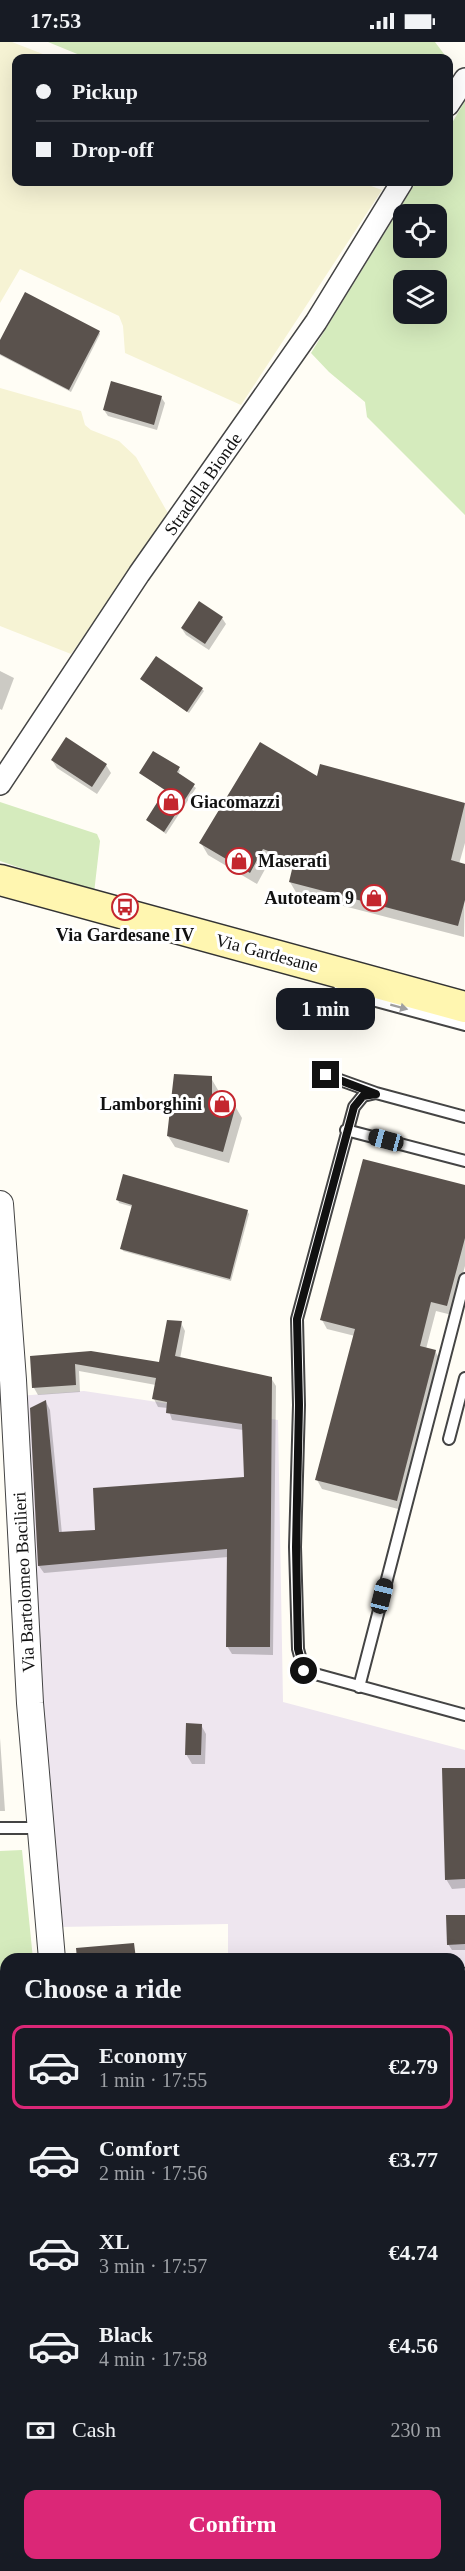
<!DOCTYPE html>
<html lang="en">
<head>
<meta charset="utf-8">
<style>
	:root { --surface:#171b24; --page:#242831; --text:#f1f3f6; --muted:#9ea1a6; --line:#363941; --accent:#db2777 }
	body { margin:0; font-family:Georgia,serif; background:var(--page); color:var(--text); height:100vh; display:flex; flex-direction:column; font-size:22px; white-space:nowrap }
	* { box-sizing:border-box; margin:0 }
	p { font-size:20px; color:var(--muted) }
	.icon { flex:none; width:33px; height:33px; fill:none; stroke:currentColor; stroke-width:2; stroke-linecap:round; stroke-linejoin:round }
	.map { position:relative; flex:1; overflow:hidden }
	.panel { position:absolute; left:0px; top:1911px; width:465px; height:618px; display:flex; flex-direction:column; background:var(--surface); border-radius:18px 18px 0 0; box-shadow:0 6px 24px #0002 }
	.panel>* { flex:none }
	.guide { position:absolute; left:12px; top:12px; width:441px; height:132px; border-radius:12px; box-shadow:0 6px 24px #0002; display:grid; align-content:center; height:132px; padding:0 24px; background:var(--surface) }
	.buttons { position:absolute; left:393px; top:162px; display:grid; gap:12px }
	.buttons a { display:grid; place-items:center; width:54px; height:54px; border-radius:12px; background:var(--surface); box-shadow:0 6px 24px #0002; font-size:30px }
	.end { position:absolute; width:27px; height:27px; margin:-14px; border:8px solid #111; background:#fff; box-shadow:0 0 0 3px #fff }
	.from { border-radius:50% }
	.bubble { position:absolute; height:42px; border-radius:12px; background:var(--surface); box-shadow:0 6px 24px #0002; font-size:20px; font-weight:800; line-height:42px; text-align:center }
	.car { position:absolute; width:18px; height:36px; margin:-18px -9px; border-radius:8px; box-shadow:0 0 4px 2px #0007; background:linear-gradient(#222 24%,#8ab4d8 0 40%,#222 0 76%,#8ab4d8 0 86%,#222 0) }
	.guide b { display:flex; align-items:center; gap:21px; height:57px; font-size:22px }
	.guide b+b { border-top:2px solid var(--line) }
	.guide i { width:15px; height:15px; background:var(--text) }
	ul { padding:0; list-style:none }
	li { display:flex; align-items:center; gap:18px; height:84px; margin:0 12px 9px; padding:0 12px; border:3px solid transparent; border-radius:12px }
	li div { flex:1 }
	li b { display:block; font-size:22px }
	li em { font-style:normal; font-weight:800 }
	li.on { border-color:var(--accent) }
	li>.icon { width:54px; height:54px; stroke-width:1.5 }
	h2 { padding:0 24px; font-size:27px; line-height:72px }
	.pay { display:flex; align-items:center; gap:15px; height:66px; padding:0 24px; font-size:22px }
	.pay p { margin-inline-start:auto }
	.action { display:flex; gap:12px; margin-top:auto; padding:12px 24px }
	.action a { flex:1; height:69px; border-radius:12px; background:var(--accent); color:#fff; font-size:24px; font-weight:800; line-height:69px; text-align:center }
	.status { display:flex; justify-content:space-between; align-items:center; height:42px; padding:0 30px; background:var(--surface); direction:ltr }
	.status svg { height:16px; fill:currentColor }
	.map>svg:first-child { display:block }
	.industrial { fill:#eee6ef }
	.farmland { fill:#f6f3d4 }
	.green { fill:#d5ebbd; fill-rule:evenodd }
	.shadow { fill:#0003 }
	.building { fill:#5a524d }
	.lines { fill:none; stroke-linecap:round; stroke-linejoin:round }
	.service-casing { stroke:#444; stroke-width:14 }
	.minor-casing { stroke:#444; stroke-width:24 }
	.tertiary-casing { stroke:#444; stroke-width:28 }
	.secondary-casing { stroke:#333; stroke-width:33 }
	.primary-casing { stroke:#222; stroke-width:36 }
	.service { stroke:#fff; stroke-width:10 }
	.minor { stroke:#fff; stroke-width:21 }
	.tertiary { stroke:#fff; stroke-width:26 }
	.secondary { stroke:#fff6b0; stroke-width:30 }
	.primary { stroke:#f9d66b; stroke-width:33 }
	.oneway { fill:#a0a0a0 }
	.route { stroke:#111; stroke-width:8 }
	.labels { text-anchor:middle; dominant-baseline:central; stroke-width:6; stroke-linejoin:round; paint-order:stroke }
	.street-label { font-size:18px; fill:#111; stroke:#fff }
	.poi-label { font-size:18px; font-weight:bold; fill:#111; stroke:#fff; text-anchor:start }
</style>
</head>
<body>
<div class="status"><b>17:53</b><svg viewBox="0 0 49 12"><path d="M0 12V9h3v3zM5 12V6h3v6zM10 12V3h3v9zM15 12V0h3v12zM26 1h20v11H26zM47 4h2v5h-2z"/></svg></div>
<div class="map">
<svg width="465" height="2529" viewBox="0 0 465 2529">
	<rect width="100%" height="100%" fill="#fffdf5"/>
	<path class="industrial" d="M84 1349 278 1378 283 1660 465 1708V1942H459V1917H228V1882L59 1885 18 1354Z
		M459 2051H465V2338H459Z"/>
	<path class="farmland" d="M0 0H12L53 16H16V140H360L382 148 241 363 125 311 123 284 119 274 20 227 0 261Z
		M0 346 81 369 85 383 91 388 119 399 136 415 169 473 71 612 0 584Z
		M459 2370H465V2529H111V2523H459Z"/>
	<path class="green" d="M48 0H435L447 16H87Z
		M465 59V473L367 375 365 360 329 330 311 311 416 140H448L449 86ZM436 172V206H404V172ZM404 238H436V272H404Z
		M0 760 97 792 100 799 94 851 0 819Z
		M22 1808 33 1917H6V2339H0V1809Z"/>
	<path class="shadow" d="M99 290 100 292 71 350 0 313V302Z
		M161 355 165 361 157 388 108 374 104 368Z
		M222 576 226 582 209 608 186 593 182 587Z
		M0 629 14 636 2 668 0 667Z
		M142 638 202 647 204 649 189 671Z
		M52 718 106 723 111 731 97 752 57 726Z
		M321 724 465 762V801L459 822 465 823 464 895 297 852 290 840 294 828 270 818 257 842 208 813 201 801 318 736Z
		M179 727 180 729 178 733 196 746 166 792 147 778 166 749 141 731Z
		M211 1036 218 1048V1059L235 1064 242 1076 229 1121 175 1105 168 1094Z
		M465 1145V1224L452 1273 436 1269 426 1307 435 1309 441 1319 402 1468 322 1447 317 1438 355 1294 327 1287 322 1278Z
		M118 1158 247 1169 249 1172 231 1239 123 1209 122 1206 133 1165 119 1161Z
		M181 1281 185 1289 180 1317 271 1336 276 1344 273 1613 232 1612 227 1604 228 1515 44 1531 39 1524 46 1360 50 1368 62 1492 96 1489 246 1437 243 1388 172 1378 168 1366 158 1365 154 1357 156 1343 79 1329 80 1350 38 1353 34 1346 32 1315 160 1322Z
		M201 1683 206 1692 205 1722H192L186 1712Z
		M0 1696 5 1769H0Z
		M465 1727V1846L452 1847 446 1837Z
		M465 1874V1908H452L448 1902Z
		M459 2074H465V2097H459Z
		M459 2159H465V2206L459 2207Z
		M459 2237H465V2312H461L459 2309Z"/>
	<path class="building" d="M25 250 100 289 69 348 0 312V298Z
		M111 339 162 354 154 383 103 368Z
		M199 559 223 575 205 602 181 586Z
		M156 614 203 646 187 670 140 637Z
		M66 695 107 722 92 745 51 718Z
		M260 700 317 734 320 722 465 761 451 818 465 822V858L458 884 289 840 294 819 263 807 250 831 199 801Z
		M153 709 180 725 177 730 195 742 164 790 146 778 165 748 139 731Z
		M174 1032 212 1034V1056L236 1063 223 1110 167 1094Z
		M363 1117 465 1143V1196L447 1264 431 1260 420 1304 436 1308 397 1459 315 1438 355 1287 320 1278Z
		M123 1132 248 1168 230 1237 120 1207 132 1163 116 1158Z
		M167 1278 182 1279 175 1314 272 1335 270 1605H226L227 1507 38 1524 30 1366 46 1358 59 1490 95 1488 93 1446 244 1435 242 1382 166 1371 167 1360 152 1357 156 1336 75 1322 76 1343 32 1346 30 1314 91 1309 159 1320Z
		M186 1681 202 1682 201 1713H185Z
		M442 1726H465V1837L445 1838Z
		M446 1873H465V1902L447 1903Z
		M134 1901 136 1917H77L76 1906Z"/>
	<g class="lines">
		<defs>
			<path id="service" d="M339 943 361 955 465 983
				M326 1033 376 1051 465 1075
				M376 1051 363 1054 354 1065 297 1277 299 1363 295 1505 298 1607 304 1629 465 1673
				M346 1088 465 1119
				M449 1397 465 1336
				M359 1645 465 1237
				M0 1786H41"/>
			<path id="minor" d="M448 63 465 37
				M0 742 139 532 316 280 402 140
				M459 1937H465"/>
			<path id="tertiary" d="M0 1162 13 1338 30 1661 52 1917
				M101 2523V2529"/>
			<path id="secondary" d="M0 838 465 965"/>
			<path id="primary" d="M0 2354H6
				M459 2359H465"/>
		</defs>
		<use href="#service" class="service-casing"/>
		<use href="#minor" class="minor-casing"/>
		<use href="#tertiary" class="tertiary-casing"/>
		<use href="#secondary" class="secondary-casing"/>
		<use href="#primary" class="primary-casing"/>
		<use href="#service" class="service"/>
		<use href="#minor" class="minor"/>
		<use href="#tertiary" class="tertiary"/>
		<use href="#secondary" class="secondary"/>
		<use href="#primary" class="primary"/>
	</g>
	<defs><path id="oneway-solid" d="M-6-.8H1V-3.2L6.5 0L1 3.2V.8H-6Z" transform="scale(1.5)"/></defs>
	<use class="oneway" href="#oneway-solid" transform="translate(399 965) rotate(15)"/>
	<g class="lines">
		<path class="route" d="M304 1629 298 1607 296 1505 299 1363 297 1277 354 1065 363 1054 376 1052 326 1033"/>
	</g>
	<defs>
		<symbol id="shop-ring" viewBox="-11 -11 22 22"><circle r="9.5" fill="#fff" stroke="#c4262e" stroke-width="1.5"/><path d="M-5-2.5h2.3a2.7 3.5 0 0 1 5.4 0H5L5.5 6h-11ZM-1.5-2.5h3a1.5 2.3 0 0 0-3 0Z" fill="#c4262e"/></symbol>
		<symbol id="bus-ring" viewBox="-11 -11 22 22"><circle r="9.5" fill="#fff" stroke="#c4262e" stroke-width="1.5"/><path d="M-5-6H5V4H4V6H2V4H-2V6H-4V4H-5ZM-3.5-4V0h7V-4ZM-3.5 1.2v1.5H-2V1.2ZM2 1.2v1.5H3.5V1.2Z" fill="#c4262e"/></symbol>
	</defs>
	<g fill-rule="evenodd">
		<use href="#shop-ring" x="156" y="745" width="30" height="30"/>
		<use href="#shop-ring" x="224" y="804" width="30" height="30"/>
		<use href="#shop-ring" x="359" y="841" width="30" height="30"/>
		<use href="#bus-ring" x="110" y="850" width="30" height="30"/>
		<use href="#shop-ring" x="207" y="1047" width="30" height="30"/>
	</g>
	<g class="labels">
		<g class="street-label">
			<text transform="translate(203 442) rotate(-55)">Stradella Bionde</text>
			<text transform="translate(267 911) rotate(15)">Via Gardesane</text>
			<text transform="translate(24 1540) rotate(-93)">Via Bartolomeo Bacilieri</text>
		</g>
		<g class="poi-label">
			<text x="190" y="760">Giacomazzi</text>
			<text x="258" y="819">Maserati</text>
			<text x="354" y="856" text-anchor="end">Autoteam 9</text>
			<text x="125" y="893" text-anchor="middle">Via Gardesane IV</text>
			<text x="202" y="1062" text-anchor="end">Lamborghini</text>
		</g>
	</g>
</svg>
<div class="buttons">
<a><svg class="icon" aria-label="locate" viewBox="0 0 24 24"><circle cx="12" cy="12" r="6"/><path d="M12 2v4M12 18v4M2 12h4M18 12h4"/></svg></a>
<a><svg class="icon" aria-label="layers" viewBox="0 0 24 24"><path d="M12 4l9 5-9 5-9-5zM3 14l9 5 9-5"/></svg></a>
</div>
<i class="end from" style="left:304px;top:1629px"></i>
<i class="end" style="left:326px;top:1033px"></i>
<div class="bubble" style="left:276px;top:946px;width:99px">1 min</div>
<i class="car" style="left:386px;top:1098px;rotate:285deg"></i>
<i class="car" style="left:382px;top:1554px;rotate:14deg"></i>
<div class="guide">
<b><i class="from"></i>Pickup</b>
<b><i></i>Drop-off</b>
</div>
<section class="panel">
<h2>Choose a ride</h2>
<ul>
<li class="on"><svg class="icon" aria-label="car" viewBox="0 0 24 24"><path d="M5 17H2v-5l4-1 3-4h7l3 4 3 1v5h-3M9 17h6M6 11h13"/><circle cx="7" cy="17" r="2"/><circle cx="17" cy="17" r="2"/></svg><div><b>Economy</b><p>1 min · 17:55</p></div><em>€2.79</em></li>
<li><svg class="icon" aria-label="car" viewBox="0 0 24 24"><path d="M5 17H2v-5l4-1 3-4h7l3 4 3 1v5h-3M9 17h6M6 11h13"/><circle cx="7" cy="17" r="2"/><circle cx="17" cy="17" r="2"/></svg><div><b>Comfort</b><p>2 min · 17:56</p></div><em>€3.77</em></li>
<li><svg class="icon" aria-label="car" viewBox="0 0 24 24"><path d="M5 17H2v-5l4-1 3-4h7l3 4 3 1v5h-3M9 17h6M6 11h13"/><circle cx="7" cy="17" r="2"/><circle cx="17" cy="17" r="2"/></svg><div><b>XL</b><p>3 min · 17:57</p></div><em>€4.74</em></li>
<li><svg class="icon" aria-label="car" viewBox="0 0 24 24"><path d="M5 17H2v-5l4-1 3-4h7l3 4 3 1v5h-3M9 17h6M6 11h13"/><circle cx="7" cy="17" r="2"/><circle cx="17" cy="17" r="2"/></svg><div><b>Black</b><p>4 min · 17:58</p></div><em>€4.56</em></li>
</ul>
<div class="pay"><svg class="icon" aria-label="cash" viewBox="0 0 24 24"><path d="M3 7h18v10H3z"/><circle cx="12" cy="12" r="2"/></svg>Cash<p>230 m</p></div>
<div class="action"><a>Confirm</a></div>
</section>
</div>
</body>
</html>
